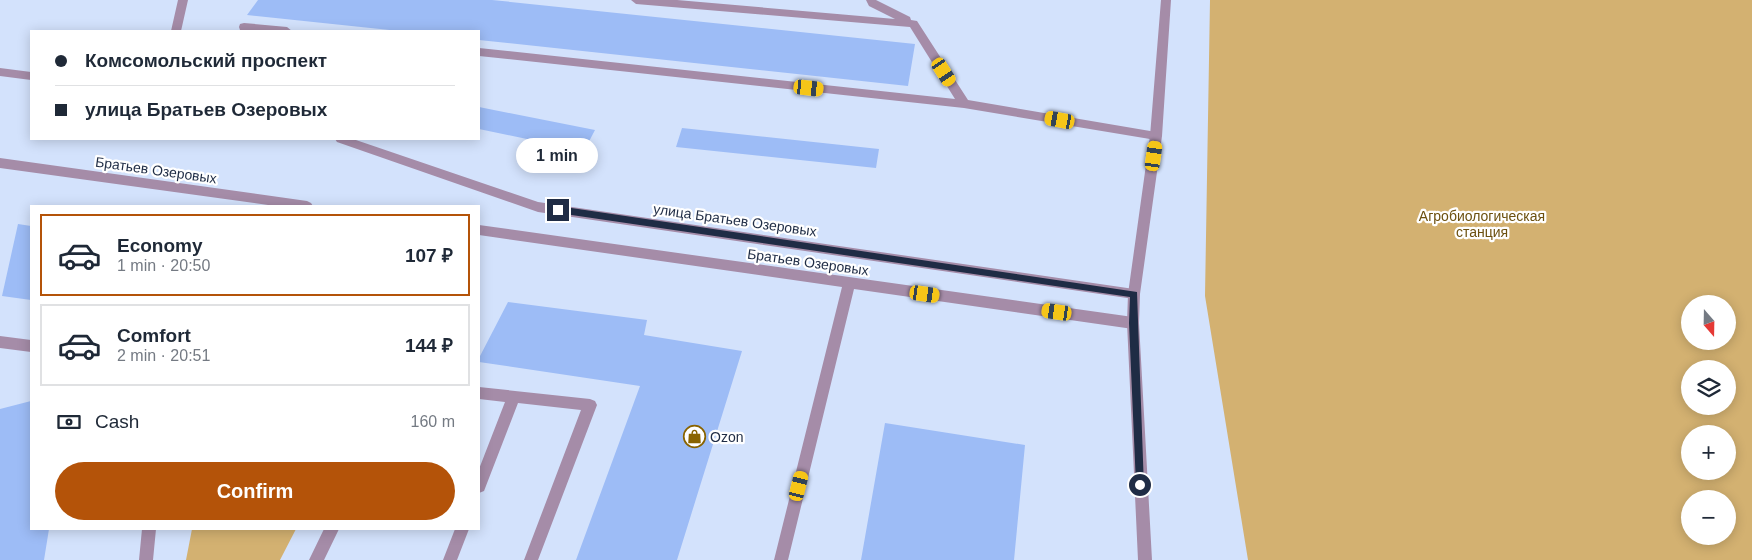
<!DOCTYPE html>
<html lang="en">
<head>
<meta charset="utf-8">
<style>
	:root { --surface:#fff; --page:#f6f6f7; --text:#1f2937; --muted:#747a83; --line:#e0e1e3; --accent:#b45309 }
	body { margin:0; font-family:Arial,sans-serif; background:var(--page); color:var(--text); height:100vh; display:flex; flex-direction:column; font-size:19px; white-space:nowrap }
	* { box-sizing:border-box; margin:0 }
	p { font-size:16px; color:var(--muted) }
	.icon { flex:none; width:28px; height:28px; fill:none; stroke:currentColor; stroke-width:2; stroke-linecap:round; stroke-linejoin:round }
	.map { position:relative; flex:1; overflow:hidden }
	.details { position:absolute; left:30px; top:205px; width:450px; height:325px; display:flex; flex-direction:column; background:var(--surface); border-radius:0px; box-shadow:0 2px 12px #0003 }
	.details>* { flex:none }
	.banner { position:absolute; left:30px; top:30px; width:450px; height:110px; border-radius:0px; box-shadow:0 2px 12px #0003; display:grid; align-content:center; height:110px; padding:0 25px; background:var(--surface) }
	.needle { width:32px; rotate:160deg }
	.fabs { position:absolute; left:1681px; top:295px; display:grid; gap:10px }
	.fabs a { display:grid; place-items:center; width:55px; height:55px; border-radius:50%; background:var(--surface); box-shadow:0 2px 12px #0003; font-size:25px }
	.end { position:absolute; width:22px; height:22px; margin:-11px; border:6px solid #1f2c45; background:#fff; box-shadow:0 0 0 2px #fff }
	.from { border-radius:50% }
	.bubble { position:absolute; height:35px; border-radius:18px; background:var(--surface); box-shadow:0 2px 12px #0003; font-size:16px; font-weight:800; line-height:35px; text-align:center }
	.car { position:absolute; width:15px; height:30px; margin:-15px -8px; border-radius:6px; box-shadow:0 0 4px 1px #0007; background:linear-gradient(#f5c518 24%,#345 0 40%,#f5c518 0 76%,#345 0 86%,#f5c518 0) }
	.banner b { display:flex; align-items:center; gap:18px; height:48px; font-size:19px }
	.banner b+b { border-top:1px solid var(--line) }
	.banner i { width:12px; height:12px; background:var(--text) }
	ul { padding:9px 0 0; list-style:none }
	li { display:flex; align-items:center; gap:15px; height:82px; margin:0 10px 8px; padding:0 15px; border:2px solid var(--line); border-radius:0px }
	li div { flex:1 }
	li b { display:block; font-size:19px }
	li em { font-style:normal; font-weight:800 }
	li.current { border-color:var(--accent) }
	li>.icon { width:45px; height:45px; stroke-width:1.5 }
	.pay { display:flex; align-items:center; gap:12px; height:55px; padding:0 25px; font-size:19px }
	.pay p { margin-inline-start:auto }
	.primary-button { display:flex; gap:10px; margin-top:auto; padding:10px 25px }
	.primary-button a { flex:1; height:58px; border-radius:30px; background:var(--accent); color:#fff; font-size:20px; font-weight:800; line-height:58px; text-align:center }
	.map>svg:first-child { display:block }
	.green { fill:#d3b171; fill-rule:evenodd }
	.building { fill:#9dbcf6 }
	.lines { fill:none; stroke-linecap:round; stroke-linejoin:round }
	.service { fill:#a58ca8; fill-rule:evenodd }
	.minor { fill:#a58ca8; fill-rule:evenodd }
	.tertiary { fill:#a58ca8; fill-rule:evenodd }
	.route { fill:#1f2c45 }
	.labels { text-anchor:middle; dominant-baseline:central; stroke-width:4.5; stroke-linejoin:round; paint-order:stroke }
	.street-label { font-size:14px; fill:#1f2c45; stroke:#fff }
	.park-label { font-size:14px; fill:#6c500f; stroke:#fff }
	.poi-label { font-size:14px; fill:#1f2c45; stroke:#fff; text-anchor:start }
</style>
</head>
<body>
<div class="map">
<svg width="1752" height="560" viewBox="0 0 1752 560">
	<rect width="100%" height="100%" fill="#d3e2fc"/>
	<path class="green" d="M1210 0H1752V560H1248L1205 296ZM1690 304H1728V341H1690ZM1690 369H1728V406H1690ZM1690 434H1728V471H1690ZM1690 499H1728V536H1690Z
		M192 529H296L280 560H186Z"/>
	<path class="building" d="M258 0H492L915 44 908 86 479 40V31H399L247 15Z
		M479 107 595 130 584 151 479 129Z
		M682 128 879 149 876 168 676 147Z
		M18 224 31 226V300L2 296Z
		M508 302 647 320 644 335 742 351 677 560H576L640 386 479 362V358Z
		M31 401V529H49L44 560H0V409Z
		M885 423 1025 445 1014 560H861Z"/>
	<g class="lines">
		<path class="service" d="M178 0H188L181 31H171Z
			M631 0H677L895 19 869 6 866 0H876L910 17 911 20 917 21 968 100 1156 132 1162 136 1156 140 964 108 479 56V48L955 99 910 27 636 4Z
			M244 23 287 27 292 31 240 30 239 27 240 24Z
			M0 68 31 72V80L0 76Z
			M335 139H353L538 202 1134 289 1138 290 1140 294 1138 298 1134 299 538 212 337 142Z
			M0 336 31 340V352L0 348Z
			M479 387 590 399 595 401 597 405 538 560H524L581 410 518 403 484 491 479 493V469L505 402 479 399Z
			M142 529H156L153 560H139Z
			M324 529H339L324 560H309Z
			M455 529H469L457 560H443Z"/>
		<path class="minor" d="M0 158 307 201 311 203 313 206H275L0 168Z
			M479 225 1133 317 1138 319 1139 323 1138 327 1133 329 854 289 788 560H774L842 287 479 235Z"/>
		<path class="tertiary" d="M1161 0H1171L1162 136 1140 294 1139 323 1152 560H1138L1127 323 1128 294 1150 136Z"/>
	</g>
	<path class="route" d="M558 206 1137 292 1144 488 1140 490 1136 485 1129 323 1130 297 558 213 554 210Z"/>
	<defs>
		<symbol id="shop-ring" viewBox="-11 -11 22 22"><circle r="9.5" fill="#fff" stroke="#896300" stroke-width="1.5"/><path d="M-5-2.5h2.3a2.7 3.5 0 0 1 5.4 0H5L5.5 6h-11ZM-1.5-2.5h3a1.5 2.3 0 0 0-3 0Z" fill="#896300"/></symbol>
	</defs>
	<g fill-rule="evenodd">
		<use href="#shop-ring" x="682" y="424" width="25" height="25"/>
	</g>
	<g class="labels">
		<g class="street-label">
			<text transform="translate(156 170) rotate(8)">Братьев Озеровых</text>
			<text transform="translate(735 220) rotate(8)">улица Братьев Озеровых</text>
			<text transform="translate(808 262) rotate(8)">Братьев Озеровых</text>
		</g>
		<g class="park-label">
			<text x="1482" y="216">Агробиологическая<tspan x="1482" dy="16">станция</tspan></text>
		</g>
		<g class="poi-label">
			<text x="710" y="437">Ozon</text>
		</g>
	</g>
</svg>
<div class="fabs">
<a><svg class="needle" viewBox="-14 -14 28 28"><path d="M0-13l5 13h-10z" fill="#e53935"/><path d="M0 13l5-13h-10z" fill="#747a83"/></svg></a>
<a><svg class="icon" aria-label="layers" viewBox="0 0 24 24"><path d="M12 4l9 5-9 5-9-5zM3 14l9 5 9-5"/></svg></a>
<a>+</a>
<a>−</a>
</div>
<i class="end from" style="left:1140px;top:485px"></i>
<i class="end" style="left:558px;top:210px"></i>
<div class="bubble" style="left:516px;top:138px;width:82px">1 min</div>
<i class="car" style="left:944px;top:72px;rotate:147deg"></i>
<i class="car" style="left:809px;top:88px;rotate:96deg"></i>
<i class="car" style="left:1060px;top:120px;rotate:280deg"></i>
<i class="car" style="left:1154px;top:156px;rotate:8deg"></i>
<i class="car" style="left:925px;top:294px;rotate:98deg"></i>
<i class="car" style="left:1057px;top:312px;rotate:278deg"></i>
<i class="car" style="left:799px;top:486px;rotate:14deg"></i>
<div class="banner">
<b><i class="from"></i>Комсомольский проспект</b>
<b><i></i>улица Братьев Озеровых</b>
</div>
<section class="details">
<ul>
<li class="current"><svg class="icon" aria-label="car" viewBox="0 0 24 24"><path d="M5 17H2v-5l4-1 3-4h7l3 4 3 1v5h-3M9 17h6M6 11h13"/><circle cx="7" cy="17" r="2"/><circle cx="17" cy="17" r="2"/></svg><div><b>Economy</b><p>1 min · 20:50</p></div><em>107 ₽</em></li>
<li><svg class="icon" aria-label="car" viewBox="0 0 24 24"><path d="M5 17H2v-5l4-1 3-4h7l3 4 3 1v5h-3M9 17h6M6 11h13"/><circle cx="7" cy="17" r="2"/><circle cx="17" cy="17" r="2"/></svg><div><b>Comfort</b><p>2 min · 20:51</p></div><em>144 ₽</em></li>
</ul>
<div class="pay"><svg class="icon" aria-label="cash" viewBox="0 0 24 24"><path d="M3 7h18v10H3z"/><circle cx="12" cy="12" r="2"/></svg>Cash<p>160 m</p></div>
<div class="primary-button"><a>Confirm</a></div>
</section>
</div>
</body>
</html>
